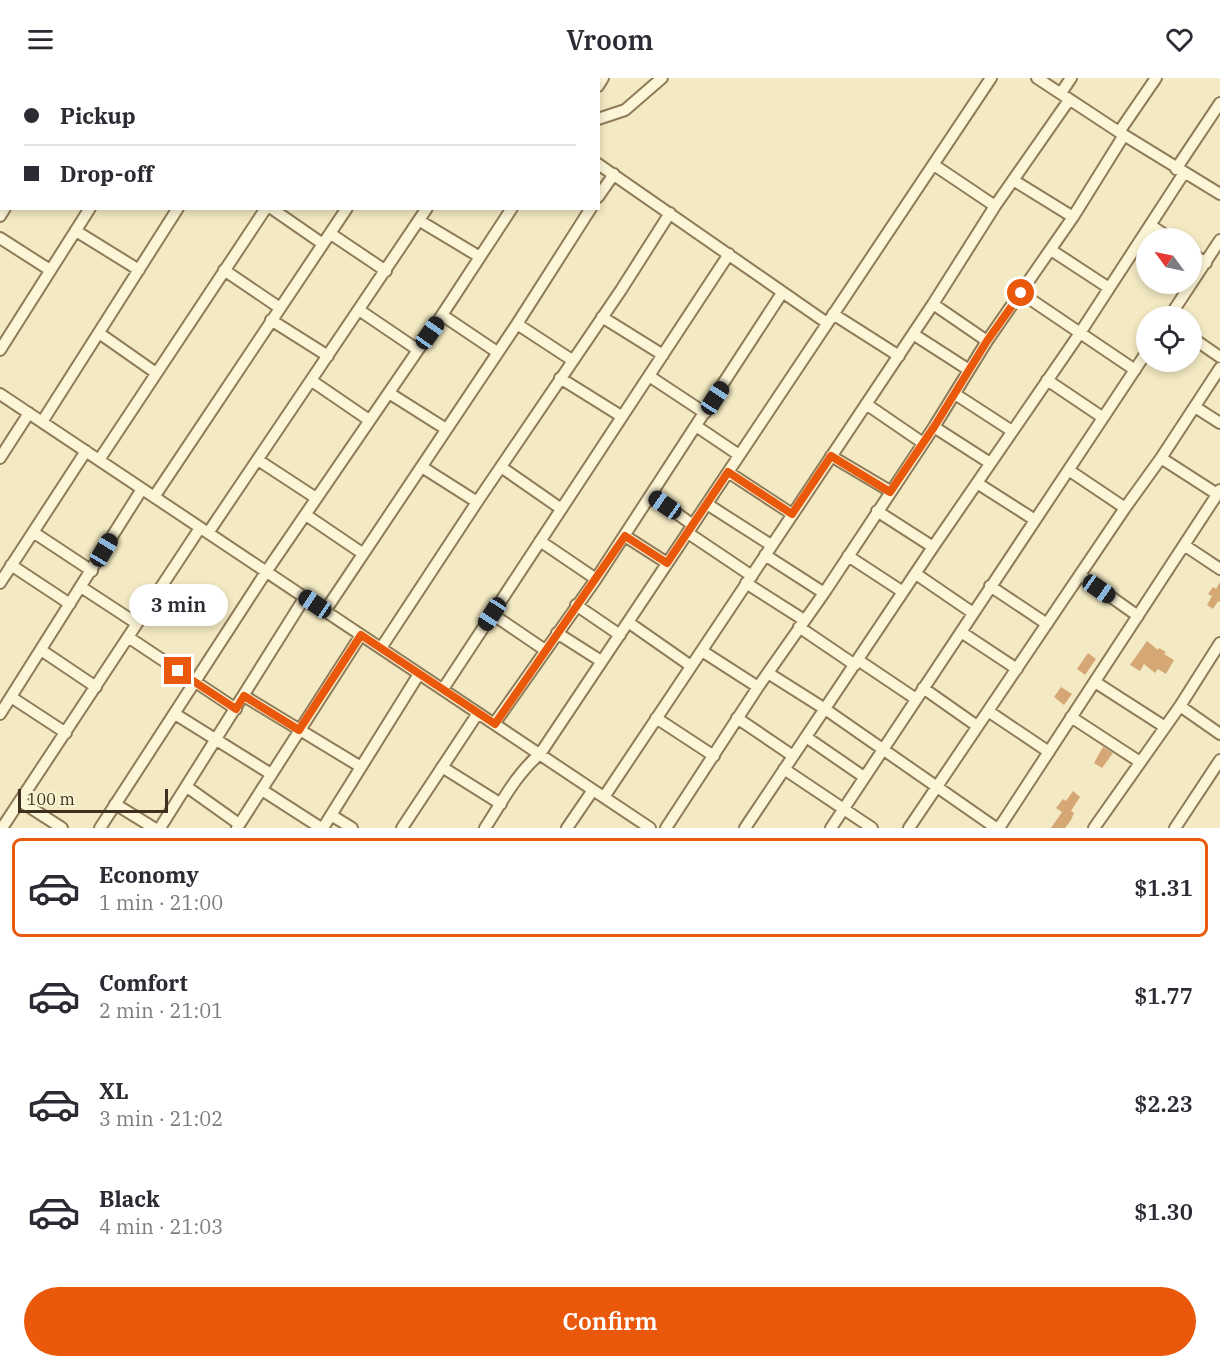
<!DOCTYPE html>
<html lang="en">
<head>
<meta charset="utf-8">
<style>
	:root { --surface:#fff; --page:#f2f2f3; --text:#2b2b33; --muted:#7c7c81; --line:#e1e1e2; --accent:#ea580c }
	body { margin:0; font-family:"IBM Plex Serif",serif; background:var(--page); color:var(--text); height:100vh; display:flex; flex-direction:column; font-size:22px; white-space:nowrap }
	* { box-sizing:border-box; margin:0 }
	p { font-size:20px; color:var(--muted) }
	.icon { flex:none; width:33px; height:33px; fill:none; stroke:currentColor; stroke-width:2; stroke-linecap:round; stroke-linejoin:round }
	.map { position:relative; height:750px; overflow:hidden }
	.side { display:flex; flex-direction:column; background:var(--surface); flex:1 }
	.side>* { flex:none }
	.banner { position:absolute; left:0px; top:0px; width:600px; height:132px; box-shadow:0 3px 9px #0003; display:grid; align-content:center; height:132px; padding:0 24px; background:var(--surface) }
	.needle { width:39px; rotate:303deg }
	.controls { position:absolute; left:1136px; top:150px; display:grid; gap:12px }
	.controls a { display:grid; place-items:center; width:66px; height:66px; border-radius:50%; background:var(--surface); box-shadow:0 3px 9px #0003; font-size:30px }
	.scale { position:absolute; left:18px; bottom:15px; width:150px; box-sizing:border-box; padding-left:6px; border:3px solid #3d301d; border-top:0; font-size:16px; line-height:21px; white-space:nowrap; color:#3d301d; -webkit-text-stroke:4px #f9f2d3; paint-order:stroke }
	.end { position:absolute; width:27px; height:27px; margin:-14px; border:8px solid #ea580c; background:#fff; box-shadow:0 0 0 3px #fff }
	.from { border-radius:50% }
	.bubble { position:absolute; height:42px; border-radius:21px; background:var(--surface); box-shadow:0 3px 9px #0003; font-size:20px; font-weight:600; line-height:42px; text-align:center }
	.car { position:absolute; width:18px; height:36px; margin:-18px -9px; border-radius:8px; box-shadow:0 0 4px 2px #0007; background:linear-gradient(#222 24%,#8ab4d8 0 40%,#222 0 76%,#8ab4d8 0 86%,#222 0) }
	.banner b { display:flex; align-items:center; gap:21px; height:57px; font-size:22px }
	.banner b+b { border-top:2px solid var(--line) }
	.banner i { width:15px; height:15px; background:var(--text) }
	ul { padding:10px 0 0; list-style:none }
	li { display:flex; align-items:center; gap:18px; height:99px; margin:0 12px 9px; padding:0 12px; border:3px solid transparent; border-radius:9px }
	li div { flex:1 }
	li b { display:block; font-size:22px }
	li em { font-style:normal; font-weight:600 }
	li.active { border-color:var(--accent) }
	li>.icon { width:54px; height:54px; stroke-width:1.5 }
	.button { display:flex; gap:12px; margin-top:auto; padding:12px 24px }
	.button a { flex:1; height:69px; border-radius:36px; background:var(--accent); color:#fff; font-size:24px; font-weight:600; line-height:69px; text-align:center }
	header { display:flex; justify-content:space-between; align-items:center; height:78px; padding:0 24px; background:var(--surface); font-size:27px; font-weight:600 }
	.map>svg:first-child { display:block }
	.building { fill:#d5a775 }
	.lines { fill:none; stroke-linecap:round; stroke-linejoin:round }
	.street-casing { stroke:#8f7b57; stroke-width:14 }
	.street { stroke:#fcf5d7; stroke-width:10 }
	.route { stroke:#ea580c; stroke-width:8 }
</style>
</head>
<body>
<header><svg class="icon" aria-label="menu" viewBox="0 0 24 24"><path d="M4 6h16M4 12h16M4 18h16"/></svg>Vroom<svg class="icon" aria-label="heart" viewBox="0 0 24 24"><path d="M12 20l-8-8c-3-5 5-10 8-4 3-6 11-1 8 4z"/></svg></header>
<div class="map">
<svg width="1220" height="750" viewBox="0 0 1220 750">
	<rect width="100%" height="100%" fill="#f3eac3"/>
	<path class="building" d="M1220 504V524L1218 523 1213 531 1207 527 1212 518 1208 516 1213 509 1216 511Z
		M1147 563 1158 572 1159 570 1166 574 1164 576 1174 582 1166 596 1158 591 1155 595 1144 586 1140 593 1130 587Z
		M1088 575 1096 581 1085 597 1077 591Z
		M1061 609 1072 616 1064 627 1054 619Z
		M1103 669 1113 675 1102 690 1094 685Z
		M1073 713 1080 719 1071 733 1074 735 1071 742 1065 750H1051L1062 734 1056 730 1063 721 1066 723Z"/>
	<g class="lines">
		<defs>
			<path id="street" d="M213 0 215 2
				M464 0 466 2
				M1037 0 1119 54 1220 116
				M89 2 90 0
				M176 2 178 0
				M260 2 261 0
				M348 2V0
				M431 2 432 0
				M506 2 507 0
				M598 8 603 0
				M1061 15 1071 0
				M598 41 625 32 662 0
				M1119 54 1156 0
				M598 86 827 245
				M934 87 995 128
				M1176 91 1220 25
				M0 101 2 102
				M1013 102 1073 139
				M598 119 614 96
				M271 130 323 166
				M0 138 5 130
				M420 143 480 179
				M1150 147 1170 160
				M76 153 139 192
				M331 156 386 193
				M0 160 50 192
				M1051 172 1109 210
				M1191 175 1206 185
				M224 192 280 230
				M1021 215 1135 292
				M933 226 987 263
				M359 232 418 272
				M833 236 899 278
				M442 237 497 274
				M1170 238 1220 162
				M602 239 663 277
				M271 242 328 278
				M517 246 572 282
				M99 255 156 295
				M913 256 969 292
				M1191 259 1220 279
				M0 272 90 130
				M649 298 705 335
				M560 300 621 338
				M1047 302 1102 339
				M312 303 369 342
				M389 315 446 351
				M0 316 650 750
				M955 316 1012 353
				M866 326 923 365
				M1195 329 1220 345
				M42 344 178 130
				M696 348 739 377
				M934 349 990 385
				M831 378 890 413
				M0 380 29 335
				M1161 380 1217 416
				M99 382 266 130
				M258 382 316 420
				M422 389 477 424
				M501 389 560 430
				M1070 393 1125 430
				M728 394 792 436
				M977 405 1035 442
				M651 417 693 447
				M154 419 347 130
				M707 426 771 467
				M877 433 933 469
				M306 437 362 475
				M33 454 92 493
				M208 455 427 130
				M688 455 752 498
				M625 458 667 485
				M540 463 596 501
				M1184 467 1220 491
				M765 477 824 515
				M848 478 903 514
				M11 487 70 526
				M916 496 973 535
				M1080 497 1138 538
				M0 505 86 373
				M746 505 804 542
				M990 508 1047 546
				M81 509 136 545
				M576 527 620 557
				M325 533 517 246 591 130
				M492 536 545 572
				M628 544 691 588
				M799 549 855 587
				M961 554 1017 591
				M557 555 601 583
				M128 559 236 631
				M381 570 477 424 621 212 670 135
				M41 572 96 609
				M702 573 758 609
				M858 582 916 621
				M768 595 825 631 996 750
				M1095 604 1165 649
				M923 610 977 648
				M443 611 729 176
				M244 618 361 689
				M11 619 66 655
				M1180 628 1220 656
				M988 633 1049 674
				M0 636 142 411
				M175 636 271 696
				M1071 639 1140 684
				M656 640 714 678
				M737 640 793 678
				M494 646 596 501 782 215
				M806 659 864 699
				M442 689 501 726
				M784 691 872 750
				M187 709 239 746
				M262 712 321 750
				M604 719 933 226 995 128 1069 22
				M20 723 62 750
				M115 726 154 750
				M331 737 352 750
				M2 750 200 450
				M100 750 266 494 442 237 512 130
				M160 750 305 519
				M237 750 361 557
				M323 750 419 596
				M402 750 478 635
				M485 750C502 724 516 696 540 676L991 0
				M567 750 593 712
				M666 750 758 609 824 515 934 349 987 263 1073 139 1124 57
				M745 750 933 469 1080 255 1184 95
				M831 750 1146 275
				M909 750 1125 430 1161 380 1220 290
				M999 750 1220 412
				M1094 750 1180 628 1220 565
				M1175 750 1220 682"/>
		</defs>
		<use href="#street" class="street-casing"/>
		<use href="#street" class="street"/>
	</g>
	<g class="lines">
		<path class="route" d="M178 593 236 631 244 618 299 652 361 557 495 646 625 458 667 485 728 394 792 436 831 378 890 414 934 349 987 263 1021 215"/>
	</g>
</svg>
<div class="controls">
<a><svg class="needle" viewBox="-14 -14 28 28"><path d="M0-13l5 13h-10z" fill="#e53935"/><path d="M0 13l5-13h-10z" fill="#7c7c81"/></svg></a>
<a><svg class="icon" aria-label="locate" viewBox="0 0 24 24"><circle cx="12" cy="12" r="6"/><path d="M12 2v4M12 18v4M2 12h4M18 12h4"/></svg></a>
</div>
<div class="scale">100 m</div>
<i class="end from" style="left:1021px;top:215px"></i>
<i class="end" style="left:178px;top:593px"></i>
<div class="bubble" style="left:129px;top:506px;width:99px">3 min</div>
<i class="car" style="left:430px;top:255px;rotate:35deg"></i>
<i class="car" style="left:715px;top:320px;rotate:33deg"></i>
<i class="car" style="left:665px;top:427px;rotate:305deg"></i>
<i class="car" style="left:104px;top:472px;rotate:31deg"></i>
<i class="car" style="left:1099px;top:511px;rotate:125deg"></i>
<i class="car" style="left:315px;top:526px;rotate:304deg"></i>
<i class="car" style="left:492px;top:536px;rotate:213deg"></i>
<div class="banner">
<b><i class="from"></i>Pickup</b>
<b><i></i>Drop-off</b>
</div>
</div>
<section class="side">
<ul>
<li class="active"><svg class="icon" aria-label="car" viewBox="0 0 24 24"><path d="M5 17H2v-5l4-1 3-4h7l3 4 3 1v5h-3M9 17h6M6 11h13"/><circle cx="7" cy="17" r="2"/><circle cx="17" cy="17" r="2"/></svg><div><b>Economy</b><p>1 min · 21:00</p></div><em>$1.31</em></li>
<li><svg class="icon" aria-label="car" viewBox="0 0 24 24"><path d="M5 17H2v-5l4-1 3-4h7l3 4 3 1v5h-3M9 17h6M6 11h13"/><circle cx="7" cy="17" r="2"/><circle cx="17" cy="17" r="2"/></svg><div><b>Comfort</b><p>2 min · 21:01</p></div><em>$1.77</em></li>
<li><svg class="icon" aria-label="car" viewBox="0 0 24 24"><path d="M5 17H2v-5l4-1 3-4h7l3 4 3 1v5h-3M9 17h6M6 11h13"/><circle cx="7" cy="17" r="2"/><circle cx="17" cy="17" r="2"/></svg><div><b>XL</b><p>3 min · 21:02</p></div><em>$2.23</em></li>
<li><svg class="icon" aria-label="car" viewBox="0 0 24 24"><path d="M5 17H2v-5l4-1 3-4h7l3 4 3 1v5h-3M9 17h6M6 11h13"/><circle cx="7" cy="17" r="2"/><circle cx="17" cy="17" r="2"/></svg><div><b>Black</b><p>4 min · 21:03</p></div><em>$1.30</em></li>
</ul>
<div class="button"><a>Confirm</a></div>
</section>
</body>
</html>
